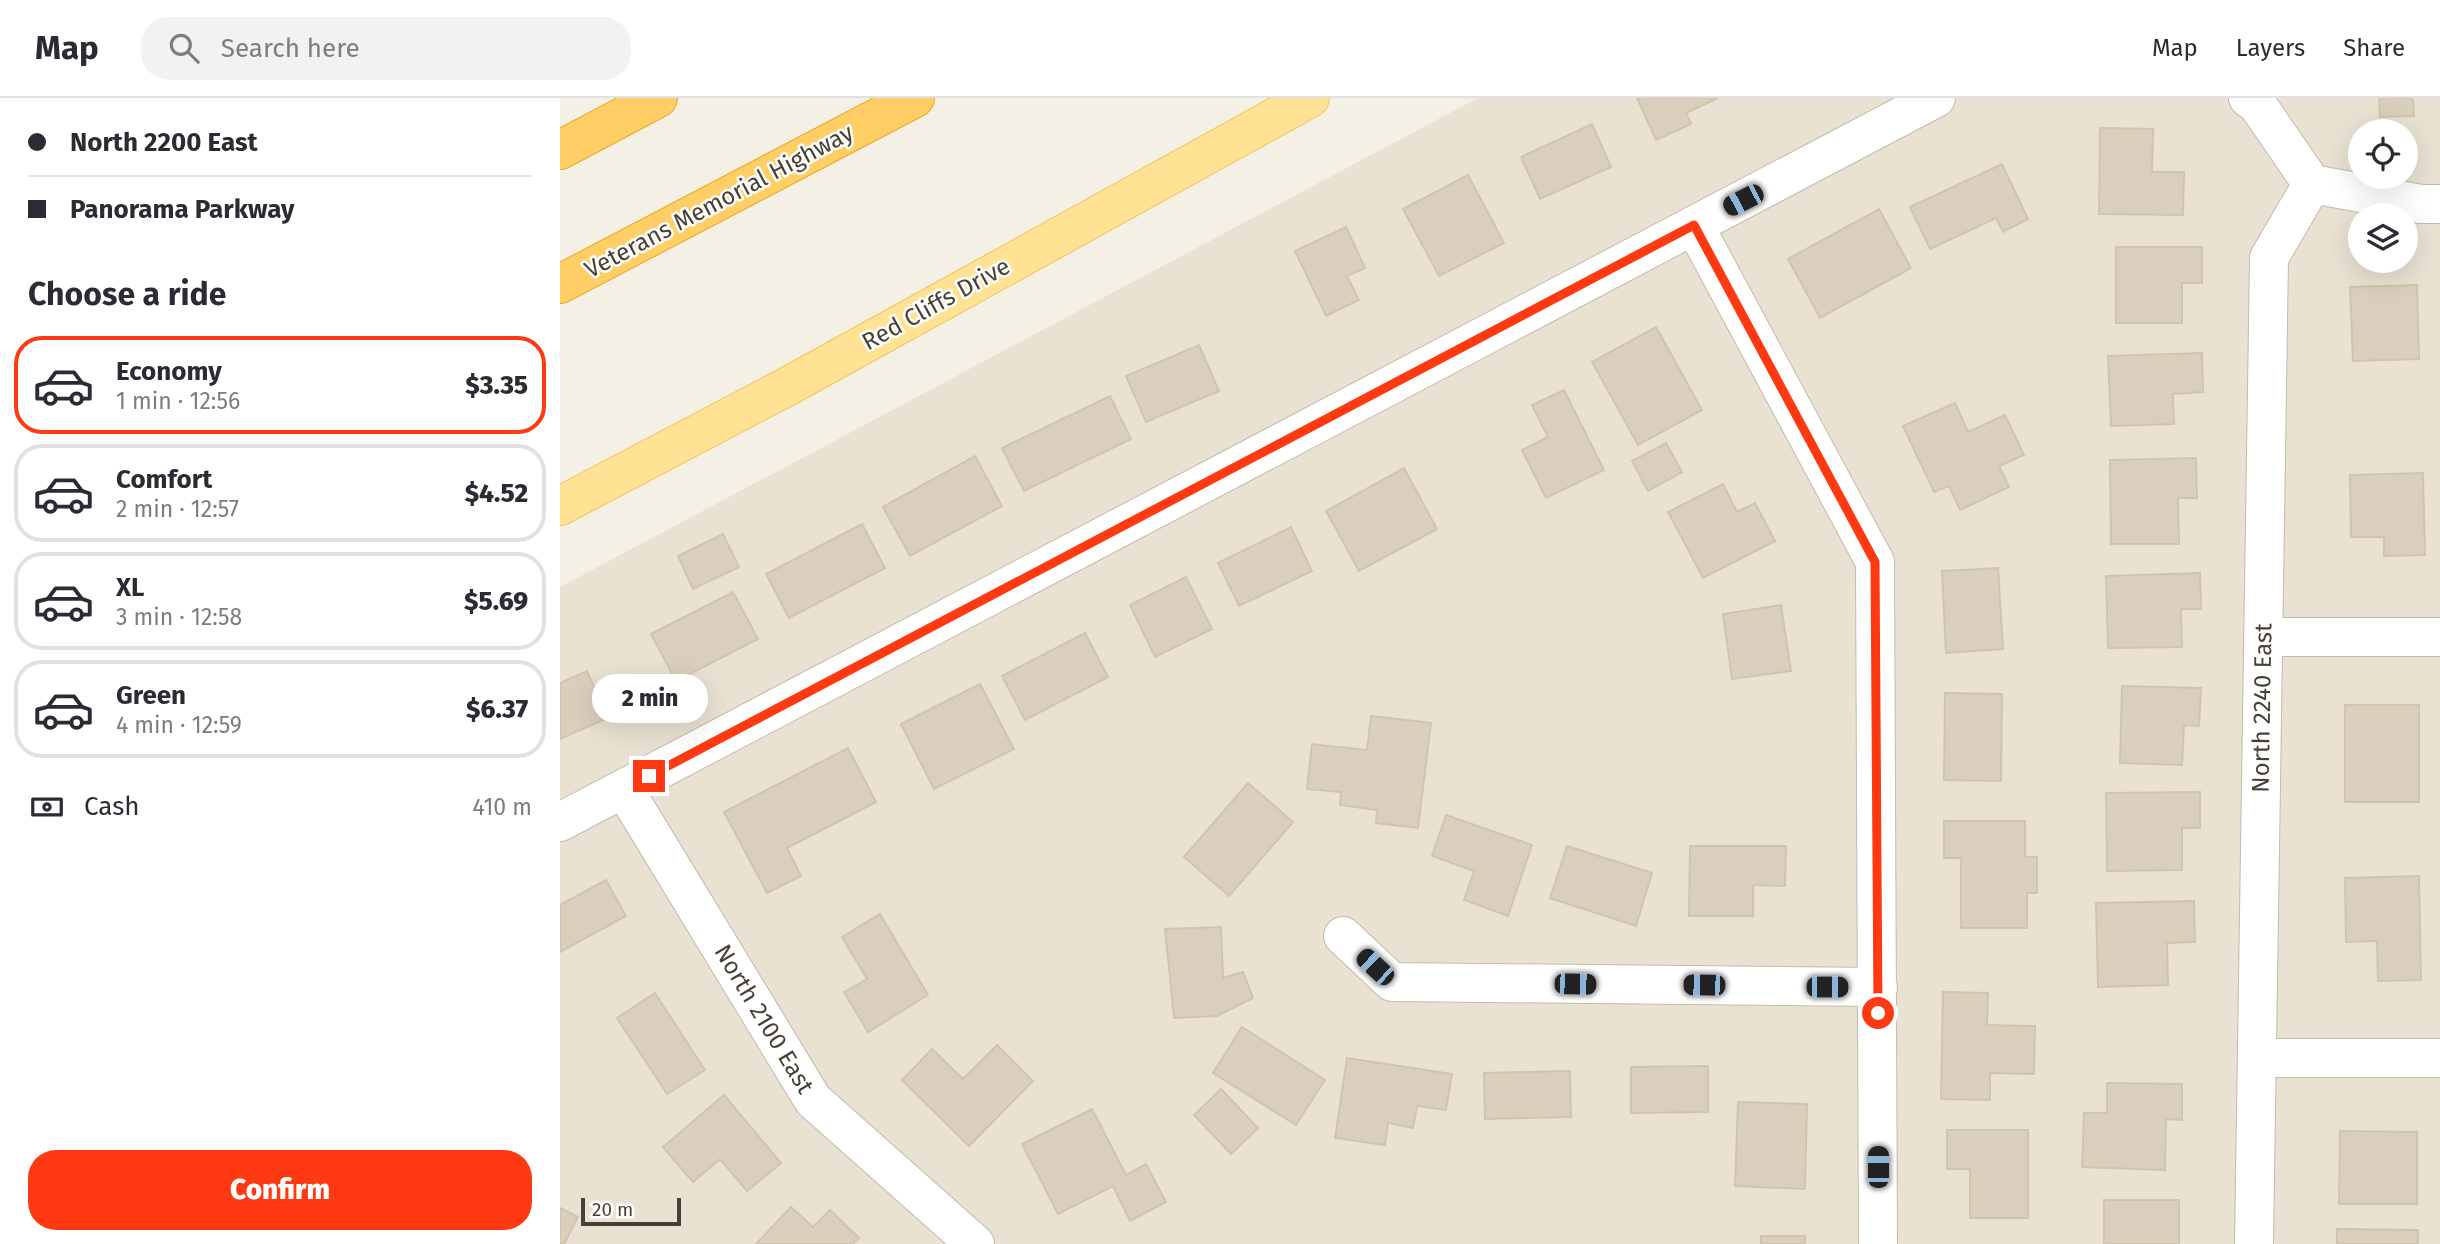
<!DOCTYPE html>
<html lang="en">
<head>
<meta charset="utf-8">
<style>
	:root { --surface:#fff; --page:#f2f2f3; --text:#2b2b33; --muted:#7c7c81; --line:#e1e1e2; --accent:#ff3911 }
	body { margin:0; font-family:"Fira Sans",sans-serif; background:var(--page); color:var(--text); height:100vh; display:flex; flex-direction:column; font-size:26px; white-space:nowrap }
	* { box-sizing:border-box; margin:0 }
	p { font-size:23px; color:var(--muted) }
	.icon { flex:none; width:38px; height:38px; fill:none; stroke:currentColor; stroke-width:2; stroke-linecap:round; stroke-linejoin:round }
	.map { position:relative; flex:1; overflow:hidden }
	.details { display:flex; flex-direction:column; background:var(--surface); width:560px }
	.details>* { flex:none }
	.banner { display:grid; align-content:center; height:154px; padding:0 28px; background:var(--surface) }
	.fabs { position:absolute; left:1788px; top:21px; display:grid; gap:14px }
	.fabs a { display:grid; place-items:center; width:70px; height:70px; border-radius:50%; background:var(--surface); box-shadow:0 7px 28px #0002; font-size:35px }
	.scale { position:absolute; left:21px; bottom:18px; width:100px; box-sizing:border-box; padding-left:7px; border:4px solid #474034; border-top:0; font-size:19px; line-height:24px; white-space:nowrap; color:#474034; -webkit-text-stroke:5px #fff; paint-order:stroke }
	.end { position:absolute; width:32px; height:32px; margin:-16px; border:9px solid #ff3911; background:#fff; box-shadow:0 0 0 4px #fff }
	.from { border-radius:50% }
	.bubble { position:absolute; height:49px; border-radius:24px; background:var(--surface); box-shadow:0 7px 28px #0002; font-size:23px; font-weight:800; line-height:49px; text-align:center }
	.car { position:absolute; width:21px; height:42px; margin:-21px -10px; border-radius:9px; box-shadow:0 0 5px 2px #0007; background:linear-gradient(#222 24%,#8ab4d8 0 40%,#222 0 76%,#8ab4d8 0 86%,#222 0) }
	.banner b { display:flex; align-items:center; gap:24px; height:66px; font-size:26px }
	.banner b+b { border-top:2px solid var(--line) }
	.banner i { width:18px; height:18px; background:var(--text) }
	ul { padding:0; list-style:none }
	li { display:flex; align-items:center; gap:21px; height:98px; margin:0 14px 10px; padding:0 14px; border:4px solid var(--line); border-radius:28px }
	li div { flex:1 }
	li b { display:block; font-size:26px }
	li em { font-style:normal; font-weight:800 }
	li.on { border-color:var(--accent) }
	li>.icon { width:63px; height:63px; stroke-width:1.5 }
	h2 { padding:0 28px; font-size:32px; line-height:84px }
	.pay { display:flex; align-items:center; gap:18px; height:77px; padding:0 28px; font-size:26px }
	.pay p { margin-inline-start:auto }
	.button { display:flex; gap:14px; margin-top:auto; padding:14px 28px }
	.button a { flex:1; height:80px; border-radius:28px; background:var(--accent); color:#fff; font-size:28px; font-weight:800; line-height:80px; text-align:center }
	header { display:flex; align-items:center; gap:42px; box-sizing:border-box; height:98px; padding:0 35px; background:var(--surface); border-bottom:2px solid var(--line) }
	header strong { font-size:33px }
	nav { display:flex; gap:38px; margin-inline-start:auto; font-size:24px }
	.search { width:490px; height:63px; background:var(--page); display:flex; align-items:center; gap:18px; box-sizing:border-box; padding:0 24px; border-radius:28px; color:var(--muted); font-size:26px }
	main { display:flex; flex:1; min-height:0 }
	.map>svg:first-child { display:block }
	.residential { fill:#e9e2d3; fill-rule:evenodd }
	.building { fill:#dacfbc; stroke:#d2c4ac; stroke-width:2 }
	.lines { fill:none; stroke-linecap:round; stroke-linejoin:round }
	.minor-casing { stroke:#c3bbaa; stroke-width:40 }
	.major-casing { stroke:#efc459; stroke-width:40 }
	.highway-casing { stroke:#eca728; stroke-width:40 }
	.minor { stroke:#fff; stroke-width:38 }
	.major { stroke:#ffe293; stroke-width:38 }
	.highway { stroke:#ffce65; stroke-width:38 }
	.route { stroke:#ff3911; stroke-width:9 }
	.labels { text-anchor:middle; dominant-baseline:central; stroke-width:5; stroke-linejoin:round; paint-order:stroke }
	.street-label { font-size:24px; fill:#474034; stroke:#fff }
</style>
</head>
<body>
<header>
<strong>Map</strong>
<div class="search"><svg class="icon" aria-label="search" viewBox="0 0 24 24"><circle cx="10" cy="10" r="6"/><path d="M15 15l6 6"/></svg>Search here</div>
<nav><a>Map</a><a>Layers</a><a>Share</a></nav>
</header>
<main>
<section class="details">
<div class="banner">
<b><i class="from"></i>North 2200 East</b>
<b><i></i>Panorama Parkway</b>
</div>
<h2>Choose a ride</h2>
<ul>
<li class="on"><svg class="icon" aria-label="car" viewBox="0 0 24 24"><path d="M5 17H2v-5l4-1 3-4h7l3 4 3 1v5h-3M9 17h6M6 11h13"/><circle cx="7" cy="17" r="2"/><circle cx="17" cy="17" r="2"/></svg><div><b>Economy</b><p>1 min · 12:56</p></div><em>$3.35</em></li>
<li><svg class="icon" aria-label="car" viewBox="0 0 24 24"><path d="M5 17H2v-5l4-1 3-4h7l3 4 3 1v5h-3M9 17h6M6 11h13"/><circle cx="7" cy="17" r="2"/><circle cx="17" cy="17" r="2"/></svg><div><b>Comfort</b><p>2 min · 12:57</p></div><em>$4.52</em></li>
<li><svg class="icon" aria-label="car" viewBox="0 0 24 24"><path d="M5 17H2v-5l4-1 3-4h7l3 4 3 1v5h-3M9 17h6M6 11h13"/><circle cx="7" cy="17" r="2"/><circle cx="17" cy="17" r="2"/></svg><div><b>XL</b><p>3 min · 12:58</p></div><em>$5.69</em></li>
<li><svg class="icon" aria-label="car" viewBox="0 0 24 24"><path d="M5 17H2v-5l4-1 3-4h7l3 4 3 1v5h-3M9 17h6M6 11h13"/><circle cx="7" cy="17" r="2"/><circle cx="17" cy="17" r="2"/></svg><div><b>Green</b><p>4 min · 12:59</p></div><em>$6.37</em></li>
</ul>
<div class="pay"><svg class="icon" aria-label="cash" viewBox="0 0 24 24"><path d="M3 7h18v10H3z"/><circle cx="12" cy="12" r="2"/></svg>Cash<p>410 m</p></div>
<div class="button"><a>Confirm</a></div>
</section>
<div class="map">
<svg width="1880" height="1146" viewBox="0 0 1880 1146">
	<rect width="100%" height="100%" fill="#f4f0e5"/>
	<path class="residential" d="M918 0H1880V1146H0V489ZM1801 33H1846V79H1801ZM1801 117H1846V163H1801Z"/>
	<path class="building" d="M1077 0H1158L1126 15 1131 26 1096 42Z
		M1819 0H1853L1854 18 1820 19Z
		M1032 26 1051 69 980 101 961 59Z
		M1540 30 1593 31 1592 74H1624L1623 117 1539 116Z
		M1442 66 1468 121 1443 134 1436 120 1370 151 1350 109Z
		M908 77 944 145 879 178 843 111Z
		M1319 111 1351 170 1260 220 1228 161Z
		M786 129 805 170 787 178 799 202 766 218 735 153Z
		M1556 149H1642V185H1622V225H1556Z
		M1857 187 1859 261 1793 263 1790 189Z
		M1096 229 1142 312 1078 347 1032 264Z
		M639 247 659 293 586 324 566 278Z
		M1642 255 1643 294 1613 296 1614 326 1551 328 1548 258Z
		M1004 292 1044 372 986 400 962 352 988 339 972 307Z
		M550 298 571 341 464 393 442 350Z
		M1395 305 1408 334 1445 317 1464 357 1439 368 1449 389 1400 412 1389 388 1374 394 1343 328Z
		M1106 345 1122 374 1088 393 1072 363Z
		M415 358 442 408 350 458 323 409Z
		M1636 360 1637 400H1618L1619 446H1551L1550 362Z
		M844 370 877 431 799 473 766 413Z
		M1863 375 1865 457 1824 458V439H1791L1790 377Z
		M1163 386 1177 414 1195 405 1215 443 1143 480 1108 414Z
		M302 426 325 470 229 520 206 476Z
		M731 429 752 473 679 508 658 465Z
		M163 436 179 469 133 491 118 458Z
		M1438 470 1443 551 1386 555 1382 473Z
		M1640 475 1641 511H1621L1622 549 1548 550 1546 478Z
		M626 479 652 531 595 559 570 507Z
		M173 494 198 541 116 583 91 536Z
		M1221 507 1231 573 1172 581 1163 516Z
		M525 535 548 579 465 622 442 578Z
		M27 573 48 620 0 641V585Z
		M420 586 454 651 374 691 341 626Z
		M1562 588 1641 590 1639 628 1624 627 1622 667 1560 665Z
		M1385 595 1442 596 1441 683 1384 682Z
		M1785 607H1859V704H1785Z
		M811 618 871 625 858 730 816 725 817 712 780 707 781 694 747 691 752 646 807 652Z
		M288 650 316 704 227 750 241 778 207 795 164 714Z
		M688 685 733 724 669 798 624 759Z
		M1640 694V730H1622V772L1547 773 1546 695Z
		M886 717 972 747 948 818 904 802 914 773 872 758Z
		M1384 723H1465V759H1477V795H1467V830H1401V760H1384Z
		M1007 748 1092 775 1076 828 990 800Z
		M1130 748H1226L1225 788 1193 787V818H1129Z
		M1859 778 1861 882 1818 883 1817 843 1786 844 1785 780Z
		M46 782 66 818 0 854V807Z
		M1634 803 1635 844 1607 845 1608 887 1538 889 1536 805Z
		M320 816 368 897 308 934 284 894 307 881 282 839Z
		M661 829 663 880 683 874 693 900 657 918 614 920 605 831Z
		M1383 894 1428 895 1427 927 1475 928 1474 976 1430 975V1002L1381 1001Z
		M95 895 145 972 107 996 57 920Z
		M682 929 765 982 736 1027 653 975Z
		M437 947 473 983 409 1048 342 982 372 951 403 981Z
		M787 960 892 976 886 1012 857 1008 853 1030 828 1025 825 1047 775 1040Z
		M1148 968V1014L1071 1015V969Z
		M1010 973 1011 1019 925 1021 924 975Z
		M1547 985 1622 986V1022L1606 1021 1605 1072 1522 1069 1524 1015H1547Z
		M661 991 698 1030 671 1056 634 1017Z
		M164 997 221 1065 187 1093 160 1061 133 1084 103 1049Z
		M1178 1004 1247 1006 1245 1091 1175 1088Z
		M532 1011 566 1077 586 1066 606 1104 570 1123 553 1088 498 1116 462 1046Z
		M1387 1032H1468V1120H1410V1071H1387Z
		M1780 1033 1857 1034V1106H1779Z
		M1544 1102H1619V1146H1544Z
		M231 1109 253 1129 270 1112 299 1140 293 1146H196Z
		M0 1110 18 1119 4 1146H0Z
		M1777 1131 1858 1132V1146H1777Z
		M1201 1138H1245V1146H1201Z"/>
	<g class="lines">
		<defs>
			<path id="minor" d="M1688 0 1697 6 1752 86 1861 106H1880
				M1134 127 1315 464 1318 1146
				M1703 539H1880
				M64 691 253 1002 415 1146
				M0 724 1376 0
				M783 838 832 884 1318 889
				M1697 960H1880
				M1694 1146 1709 160 1752 86"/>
			<path id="major" d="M0 408 232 286 750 0"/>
			<path id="highway" d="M0 52 98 0
				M0 186 355 0"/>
		</defs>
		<use href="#minor" class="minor-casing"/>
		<use href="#major" class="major-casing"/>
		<use href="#highway" class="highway-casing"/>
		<use href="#minor" class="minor"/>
		<use href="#major" class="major"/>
		<use href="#highway" class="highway"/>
	</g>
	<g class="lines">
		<path class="route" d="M89 678 1134 127 1315 464 1318 915"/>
	</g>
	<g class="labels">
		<g class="street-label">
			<text transform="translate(159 103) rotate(-28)">Veterans Memorial Highway</text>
			<text transform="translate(376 206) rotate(-29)">Red Cliffs Drive</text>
			<text transform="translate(1702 610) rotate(-89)">North 2240 East</text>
			<text transform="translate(204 921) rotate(59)">North 2100 East</text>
		</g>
	</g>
</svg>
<div class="fabs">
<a><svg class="icon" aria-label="locate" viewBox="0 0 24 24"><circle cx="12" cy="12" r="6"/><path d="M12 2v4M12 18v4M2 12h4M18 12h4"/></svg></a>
<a><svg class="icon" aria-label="layers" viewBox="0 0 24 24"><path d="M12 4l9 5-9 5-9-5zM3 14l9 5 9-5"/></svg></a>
</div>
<div class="scale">20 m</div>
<i class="end from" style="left:1318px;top:915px"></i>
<i class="end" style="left:89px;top:678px"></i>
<div class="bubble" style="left:32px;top:576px;width:116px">2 min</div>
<i class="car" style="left:1183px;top:102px;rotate:243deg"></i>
<i class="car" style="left:815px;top:869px;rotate:313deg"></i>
<i class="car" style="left:1015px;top:886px;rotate:91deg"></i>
<i class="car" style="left:1144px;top:887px;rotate:271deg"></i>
<i class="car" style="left:1267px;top:889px;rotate:90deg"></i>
<i class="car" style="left:1318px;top:1069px;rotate:0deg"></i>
</div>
</main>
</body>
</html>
